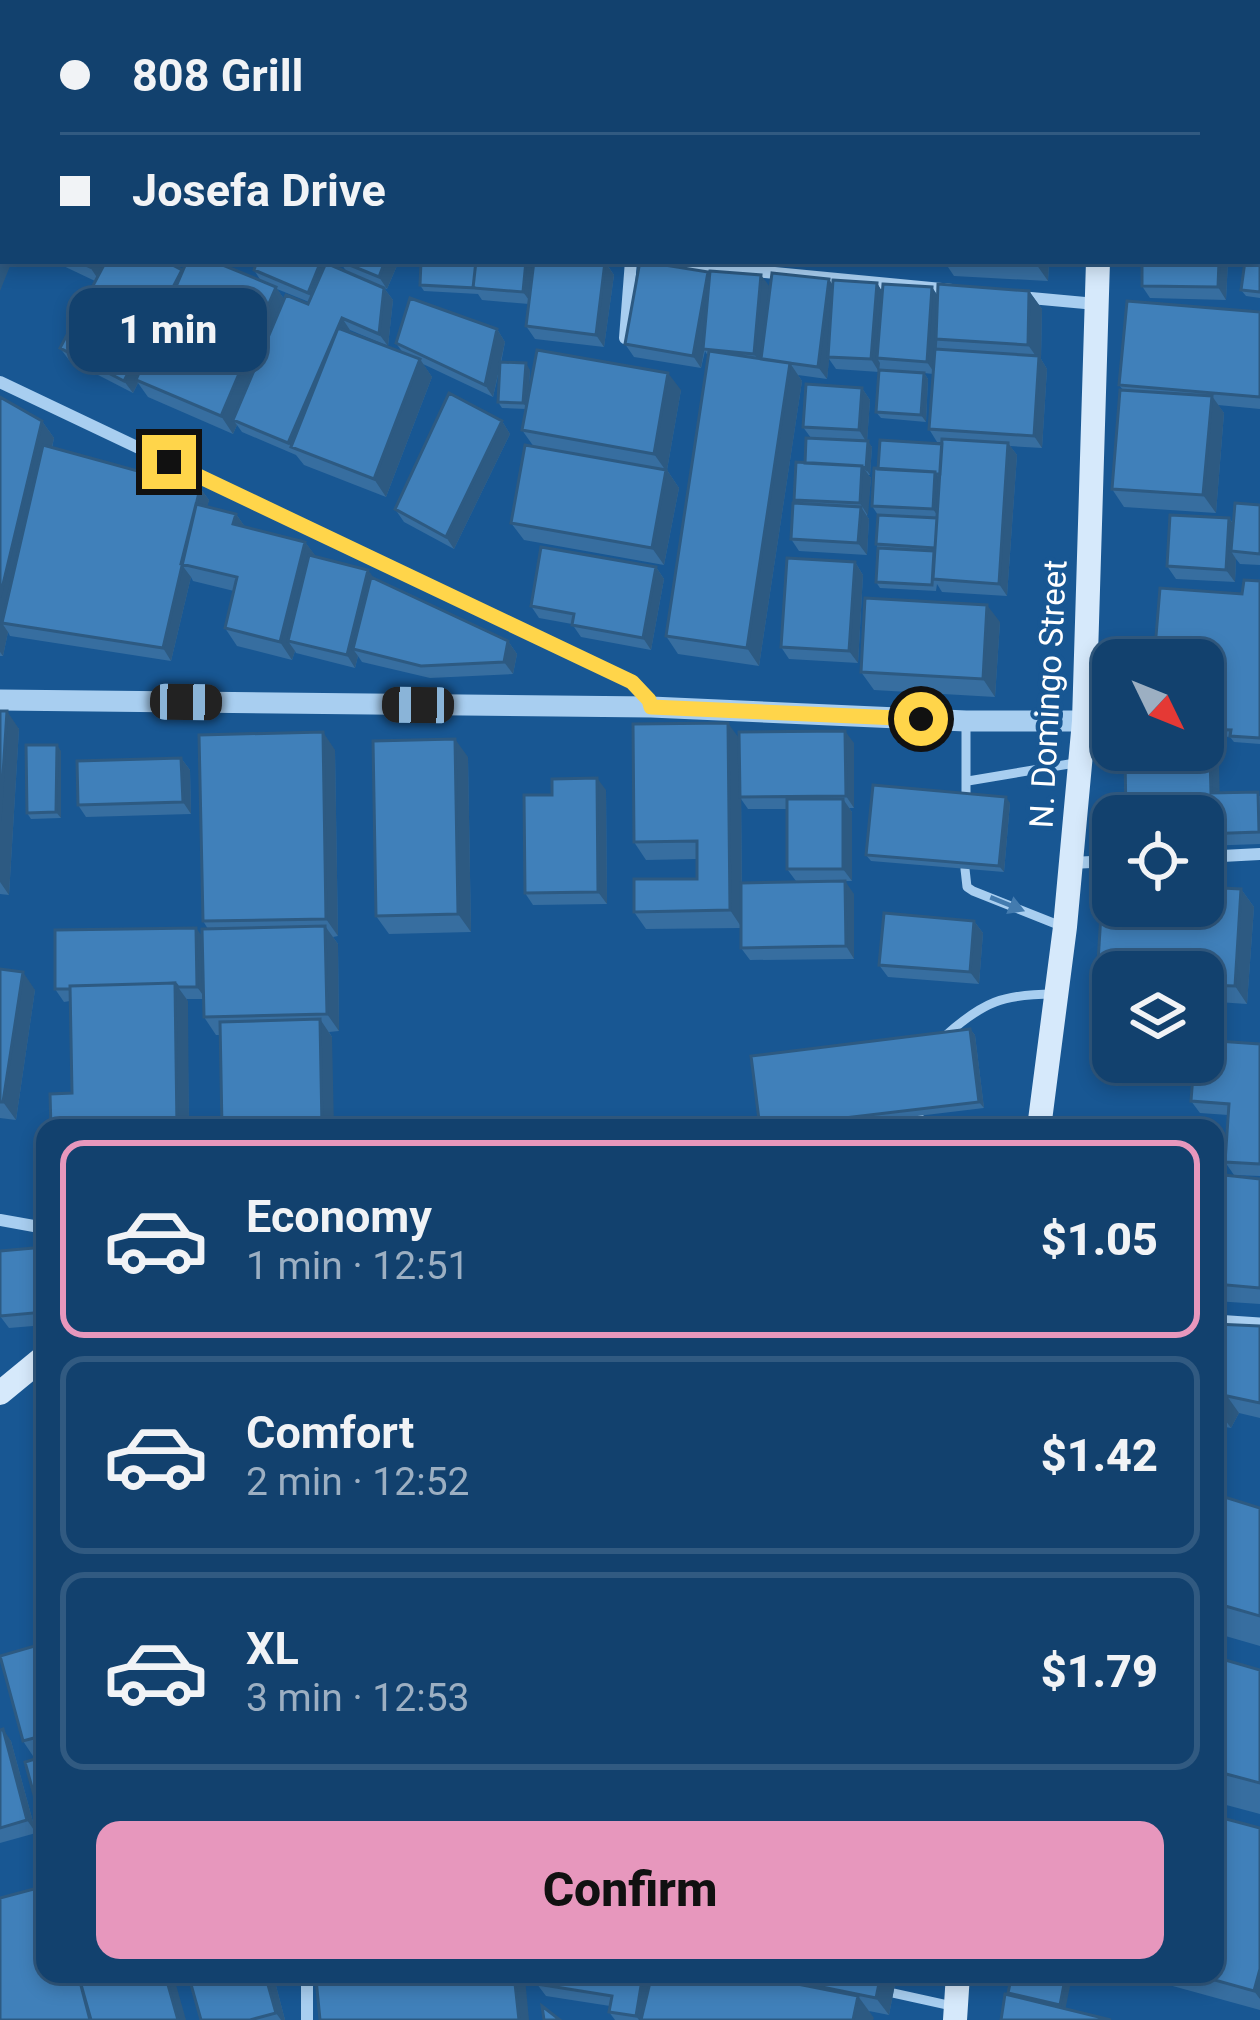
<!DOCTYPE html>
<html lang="en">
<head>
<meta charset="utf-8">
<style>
	:root { --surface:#12416e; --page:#1b4873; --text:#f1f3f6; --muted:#9cafc2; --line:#315a81; --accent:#e797bd }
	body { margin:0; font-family:Roboto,sans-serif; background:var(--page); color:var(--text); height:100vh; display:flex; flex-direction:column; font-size:45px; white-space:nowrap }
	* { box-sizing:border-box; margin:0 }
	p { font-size:39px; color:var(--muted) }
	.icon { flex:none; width:66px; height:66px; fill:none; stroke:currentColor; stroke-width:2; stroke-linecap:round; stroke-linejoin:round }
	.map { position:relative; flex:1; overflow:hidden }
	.sheet { position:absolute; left:36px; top:1119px; width:1188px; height:864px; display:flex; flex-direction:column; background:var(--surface); border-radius:24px; box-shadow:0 6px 18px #0003,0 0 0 3px var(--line) }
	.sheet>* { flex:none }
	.hud { position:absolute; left:0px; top:0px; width:1260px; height:264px; box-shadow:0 6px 18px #0003,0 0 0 3px var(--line); display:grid; align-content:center; height:264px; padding:0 60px; background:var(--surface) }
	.needle { width:78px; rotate:133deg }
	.fabs { position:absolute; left:1092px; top:639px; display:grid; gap:24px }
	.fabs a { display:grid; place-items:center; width:132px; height:132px; border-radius:24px; background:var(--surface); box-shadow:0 6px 18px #0003,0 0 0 3px var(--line); font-size:60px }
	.end { position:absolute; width:54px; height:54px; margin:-27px; border:15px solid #ffd54a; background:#111; box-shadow:0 0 0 6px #111 }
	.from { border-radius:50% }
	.bubble { position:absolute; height:84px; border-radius:24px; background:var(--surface); box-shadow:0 6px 18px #0003,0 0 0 3px var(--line); font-size:39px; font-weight:800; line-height:84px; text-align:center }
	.car { position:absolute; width:36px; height:72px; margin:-36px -18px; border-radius:15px; box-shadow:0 0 9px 3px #0007; background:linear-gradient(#222 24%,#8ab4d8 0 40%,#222 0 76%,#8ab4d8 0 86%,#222 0) }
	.hud b { display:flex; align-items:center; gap:42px; height:114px; font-size:45px }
	.hud b+b { border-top:3px solid var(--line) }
	.hud i { width:30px; height:30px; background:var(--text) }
	ul { padding:21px 0 0; list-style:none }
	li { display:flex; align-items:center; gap:36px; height:198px; margin:0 24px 18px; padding:0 36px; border:6px solid var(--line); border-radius:24px }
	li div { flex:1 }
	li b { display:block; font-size:45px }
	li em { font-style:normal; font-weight:800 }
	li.on { border-color:var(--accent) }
	li>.icon { width:108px; height:108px; stroke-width:1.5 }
	.action { display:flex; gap:24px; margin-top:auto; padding:24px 60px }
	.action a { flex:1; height:138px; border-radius:24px; background:var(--accent); color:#111; font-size:48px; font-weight:800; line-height:138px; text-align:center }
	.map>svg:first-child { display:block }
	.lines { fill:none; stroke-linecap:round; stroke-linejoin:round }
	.service { stroke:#a8cef0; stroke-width:9 }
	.minor { stroke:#a8cef0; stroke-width:12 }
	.tertiary { stroke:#a8cef0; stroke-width:21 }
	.secondary { stroke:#d6e9fb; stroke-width:24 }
	.wall { fill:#376ea0; fill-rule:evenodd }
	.shaded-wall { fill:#2d5a82 }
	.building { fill:#4080ba; stroke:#2d5a82; stroke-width:3 }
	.oneway { fill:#437baf }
	.route { stroke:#ffd54a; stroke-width:15 }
	.labels { text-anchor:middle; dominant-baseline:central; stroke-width:9; stroke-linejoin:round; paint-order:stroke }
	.street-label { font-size:33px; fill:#fff; stroke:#185793 }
</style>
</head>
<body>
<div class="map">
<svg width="1260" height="2020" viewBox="0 0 1260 2020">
	<rect width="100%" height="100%" fill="#185793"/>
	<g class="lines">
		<path class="service" d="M968 781 1075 763
			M966 799V721
			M965 869 967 887 973 891 1061 926
			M945 1036C983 1002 1003 994 1054 994
			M918 1128 919 1115
			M1215 1319 1260 1322
			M893 1993 952 2006"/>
		<path class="minor" d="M192 3 193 0
			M437 3 438 0
			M643 3V0
			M1257 181 1260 182
			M651 261 952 290
			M1020 297 1096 304
			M625 338 631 261
			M0 382 632 682 649 700 650 706
			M1203 857 1260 854
			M1071 863 1113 861
			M0 1220 45 1228
			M307 2020V1974"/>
		<path class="tertiary" d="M0 700 651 707 966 721H1084"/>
		<path class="secondary" d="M1114 3V0
			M1039 1128 1065 927 1084 721 1098 261
			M0 1393 45 1356
			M955 2020 958 1974"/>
	</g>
	<path class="wall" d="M82 0H180L179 3H81Z
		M371 0H416V3Z
		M444 0H516V3H446Z
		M743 0H844L843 3H754Z
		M1260 252V298L1246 296 1241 290Z
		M53 261H165L182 270 261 281 254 270 335 261 333 266 347 272 339 261H399L387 289 384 288 393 300 388 346 350 330V332L403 353 396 343 497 329 505 342 501 363 530 370 528 398 681 390 667 470 679 488 664 565 524 540 511 523 534 447 522 430 526 409 502 408 498 402 500 367 493 397 423 364 432 377 386 497 304 465 296 455 242 432 237 425 233 434 148 397 138 383 133 393 69 360 60 348 95 281ZM277 289 309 302 308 304 284 299Z
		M532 261 533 263 534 261H611V266H608L614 275 604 347 535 339 526 326 529 304 482 300 478 294 424 291 420 285Z
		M944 261H1049L1048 281 954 276Z
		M1228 261 1226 300 1150 298 1142 286Z
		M708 272 710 275 770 287 829 279 832 285 877 283 882 292 932 287 938 296 1029 291 1042 309 1041 359 1047 369 1042 448 1010 446 1017 455 1007 596 942 592 937 584 936 591 880 588 876 582 878 515 872 506 878 469 942 444V442H937L929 429 933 374 924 373 928 379 926 422 881 418 876 412 879 372 836 369 829 359 827 379 798 375 802 381 759 666 678 654 666 636 708 356 705 351 701 368 634 357 625 344Z
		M1260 312V409L1218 405 1224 413 1216 513 1124 507 1112 489 1123 390 1119 385Z
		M862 388 870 400 867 441 872 447 870 475H868L871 478 867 516 869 519 867 555 799 551 791 539 796 503 794 500 811 438 803 427Z
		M0 397 42 421 54 438 52 448 200 488 209 500 207 506 236 514 245 527 305 542 316 557 375 579 508 641 517 654 513 674 430 678 362 662 358 656 355 668 296 653 295 651 292 660 237 646 225 628 234 591 193 581 191 577 171 661 10 636 8 632 3 656H0Z
		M502 421 510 434 454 549 404 522 395 509Z
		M1260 505V565L1240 564 1236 559 1235 582 1176 579 1167 566 1229 518 1234 524Z
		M855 562 863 575 858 663 789 659 781 647Z
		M656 567 664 579 651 650 581 637 572 624 539 618 531 606Z
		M1260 581V744L1234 742 1230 737 1203 735V660L1242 594Z
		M1000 622 995 697 874 690 861 672Z
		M0 711 19 729 9 895 0 894Z
		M739 738 854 743V808H849L852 812V881H796L787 869V809H748L741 799 742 883 854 894V959L750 960 741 948V928L646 929 634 912 697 879V859L646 860 634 842Z
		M335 750 338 936 333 937 338 944 339 1031 329 1032 332 1037 216 1035 204 1017V999H187L189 1128H51L72 1093 70 1001 64 1002 55 989 202 936 208 929 203 921Z
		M61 751V818L31 819 27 813Z
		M1210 755 1219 767V793L1260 796V844L1203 846V816Z
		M468 757 471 932 389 934 376 916Z
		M181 758 190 770 191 814 86 817 78 805Z
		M606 790 607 904 533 905 525 893 552 795Z
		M1010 803 1004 872 871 861 866 855Z
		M1241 889 1254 907 1247 1004 1203 1001V972H1113V996H1109L1097 978Z
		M974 921 983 933 979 984 888 977 879 965Z
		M0 969 35 990 16 1120 0 1118Z
		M970 1029 975 1035 984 1108 818 1128H760Z
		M1260 1044V1176L1234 1175 1225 1162 1228 1115 1200 1113 1191 1101Z
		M1215 1174 1260 1179V1304L1215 1301Z
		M45 1247V1325L9 1328 0 1316Z
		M1215 1324 1260 1326V1418L1239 1413 1231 1428 1215 1425Z
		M1215 1494 1260 1508V1646L1215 1633Z
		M45 1643V1835L35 1759 23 1741Z
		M1215 1657 1260 1670V1814L1215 1802Z
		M0 1730 11 1741 36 1833 0 1843Z
		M1260 1828V2010L1129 1974H1215Z
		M273 1974 285 2020H201Z
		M539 1974H897L889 2015 869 2011 873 2020H615L609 2012 610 2006 546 1996 537 1984Z"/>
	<path class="shaded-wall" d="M1257 18 1260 22 1257 67Z
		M3 236V261H12L0 291V243Z
		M93 261H114L102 285 90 267Z
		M321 261H335L317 305 308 293Z
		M385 261H399L387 289 379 277Z
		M526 261H532L535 265 532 304 523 292Z
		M1034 261H1049L1048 281Z
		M1219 261H1228L1226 300 1218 287Z
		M605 262 614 275 604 347 596 335Z
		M182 270 190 282 136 380 138 383 133 393 124 381Z
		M708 272 716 285 701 368 693 356Z
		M761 275 770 287 763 366 754 354Z
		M829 279 837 292 827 379 818 367Z
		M877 283 885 296 877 358 880 363 879 372 871 359Z
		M276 287 288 305 233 420 237 425 233 434 221 416Z
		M932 287 940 300 935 374 927 362Z
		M384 288 393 300 388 346 379 334Z
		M1029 291 1042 309 1041 359 1047 369 1042 448 1034 436 1038 359 1028 345Z
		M342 318 350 330 299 450 292 448 288 443Z
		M497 329 505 342 493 397 485 385Z
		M420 359 432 377 386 497 374 479Z
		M526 363 530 370 528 409 523 403Z
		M790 363 802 381 759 666 747 648Z
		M668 373 681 390 667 470 679 488 664 565 652 548 666 471 654 454Z
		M924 373 928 379 926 422 921 415Z
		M862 388 870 400 867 443 859 430Z
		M1212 396 1224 413 1216 513 1203 495Z
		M42 421 54 438 10 625 2 623 8 632 3 656 0 652V597Z
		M502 421 510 434 454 549 446 537Z
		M868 441 872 447 870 475 866 469Z
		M1008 443 1017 455 1007 596 999 584Z
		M862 466 871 478 868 516 860 503Z
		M935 472 944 484 941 521 933 509Z
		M200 488 209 500 193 567 182 564Z
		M861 507 869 519 867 555 858 543Z
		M236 514 248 531 233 524Z
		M1229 518 1238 531 1231 551 1236 559 1235 582 1226 570Z
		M305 542 318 559 288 641 295 651 292 660 280 642Z
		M855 562 863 575 858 663 849 651Z
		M182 565 191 577 171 661 163 648Z
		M656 567 664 579 651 650 643 638Z
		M368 570 377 582 353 649 358 656 355 668 347 655Z
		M987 605 1000 622 995 697 983 679Z
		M508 641 517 654 513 674 504 662Z
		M7 711 19 729 9 895 0 882V822Z
		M728 723 741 741 742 928 730 910Z
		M845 731 854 743V808L846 796Z
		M323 732 335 750 338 936 326 919Z
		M455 739 468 757 471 932 458 914Z
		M57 745 61 751V818L56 812Z
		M1210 755 1219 767 1220 806 1211 793Z
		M181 758 190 770 191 814 183 802Z
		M597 778 606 790 607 904 598 892Z
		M1006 797 1010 803 1004 872 999 866Z
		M843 799 852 812V881L843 869Z
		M845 881 854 894V959L846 946Z
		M1241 889 1254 907 1247 1004 1235 986Z
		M974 921 983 933 979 984 970 972Z
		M325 926 338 944 339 1031 327 1014Z
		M196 928 205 940 206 999 197 987Z
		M23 972 35 990 16 1120 3 1102Z
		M175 983 188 1001 189 1128H177Z
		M320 1019 332 1037 334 1128H322Z
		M970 1029 975 1035 984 1108 979 1102Z
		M1227 1396 1239 1413 1231 1428 1218 1410Z
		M3 1729 11 1741 36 1833 27 1820Z
		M1260 1969V1999L1254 1991Z
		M165 1974H173L186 2020H178Z
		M265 1974H273L285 2020H281L276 2013Z
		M514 1974H523L525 1978 529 2020H519Z
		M643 1974H653L646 2020H639L636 2016Z
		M881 1974H897L889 2015 876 1998Z
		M1066 1974 1072 1976 1065 2011 1060 2005Z
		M858 1996 874 2018 873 2020H853Z"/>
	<path class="building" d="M82 0H125L135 3H81Z
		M213 0H301L300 3H212Z
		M310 0H344L343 3H309Z
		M540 0H571V3H540Z
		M573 0H621V3Z
		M864 0H912L911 3H863Z
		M922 0H1051V3H921Z
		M1160 0H1208V3H1169V1Z
		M0 145 3 147V236L0 243Z
		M1257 204H1260V242H1257Z
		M1257 252H1260V292L1241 290 1245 261H1257Z
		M77 261H93L90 267Z
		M106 261H165L182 270 124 381 60 348Z
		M187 261H213L276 287 221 416 136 380Z
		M257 261H321L308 293 254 270Z
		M340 261H385L379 277Z
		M421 261H476L473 288H476L420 285Z
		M476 261H526L523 292 473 288Z
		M534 261 605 262 596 335 526 326Z
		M640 261 708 272 693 356 625 344Z
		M1142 261H1219L1218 287 1142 286Z
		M326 263 384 288 379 334 342 318 288 443 233 420 286 295 308 304Z
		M710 271 761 275 754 354 703 349Z
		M772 273 829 279 818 367 761 359Z
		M833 280 877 283 871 359 828 357Z
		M883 284 932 287 927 362 877 358Z
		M938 284 1029 291 1028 345 936 339Z
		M410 298 497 329 485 385 396 343Z
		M1127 301 1260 312V397L1119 385Z
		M338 328 420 359 374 479 291 447Z
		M935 349 1039 356 1034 436 929 429Z
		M537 350 668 373 654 454 522 430Z
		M709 351 790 363 747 648 666 636Z
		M500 362 526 363 523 403 498 402Z
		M879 370 924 373 921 415 876 412Z
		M806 384 862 388 859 430 803 427Z
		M1120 390 1212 396 1203 495 1112 489Z
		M449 393 502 421 446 537 395 509Z
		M0 397 42 421 0 597Z
		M806 438 868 441 866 469 862 466 805 463Z
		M942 439 1008 443 999 584 933 579Z
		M880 440 942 444 940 474H935V472L878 469Z
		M43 445 200 488 163 648 2 623Z
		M525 445 666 470 652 548 511 523Z
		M796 462 862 466 860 503 794 500Z
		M874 468 935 472 933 509 872 506Z
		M793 503 861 507 858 543 791 539Z
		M1235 503 1260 505V554L1231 551Z
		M196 504 236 514 233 524 305 542 280 642 225 628 237 577 181 564Z
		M878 515 937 518 935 548 876 544Z
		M1170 515 1229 518 1226 570 1167 566Z
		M541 547 656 567 643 638 572 625 574 614 531 606Z
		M878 548 934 551 932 585 876 582Z
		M309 555 368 570 347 655 288 641Z
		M787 558 855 562 849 651 781 647Z
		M371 577 508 641 504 662 421 666 353 649Z
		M1244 580 1260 581V738L1230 736 1231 730 1203 729V660H1154L1160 588 1242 594Z
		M865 598 987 605 983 679 861 672Z
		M0 711H7L0 822Z
		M728 723 730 910 634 912V879H697V841L634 842 633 724Z
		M845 731 846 796 740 797 739 732Z
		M323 732 326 919 203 921 199 735Z
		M455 739 458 914 376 916 373 741Z
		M26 745H57L56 812 27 813Z
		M1210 755 1211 793 1258 792 1259 832 1203 834V816H1126L1125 758Z
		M181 758 183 802 78 805 77 761Z
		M597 778 598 892 525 893 524 795H552V779Z
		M873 785 1006 797 999 866 866 855Z
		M787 799H843V869H787Z
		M845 881 846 946 741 948V883Z
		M1103 882H1113V906H1203V887L1241 889 1235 986 1203 985V972H1113V979L1097 978Z
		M884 913 974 921 970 972 879 965Z
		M325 926 327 1014 204 1017 202 929Z
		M196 928 197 987H178L175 983 70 986V989H55V930Z
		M0 969 23 972 3 1102H0Z
		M175 983 177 1128H51L50 1094 72 1093 70 986Z
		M320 1019 322 1128H222L220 1022Z
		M970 1029 979 1102 760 1128 751 1056Z
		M1203 1040 1260 1044V1164L1225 1162 1229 1104 1191 1101 1194 1062H1203Z
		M1215 1174 1260 1179V1288L1215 1284Z
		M45 1247V1312L0 1316V1251Z
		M1215 1324 1260 1326V1403L1227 1396 1218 1410 1215 1409Z
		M1215 1494 1260 1508V1616L1215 1603Z
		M45 1643V1735L23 1741 0 1656Z
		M1215 1657 1260 1670V1783L1215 1771Z
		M3 1729 27 1820 0 1828V1730Z
		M45 1756V1835L25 1762Z
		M1215 1816 1260 1828V1969L1254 1991 1193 1974H1215Z
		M45 1886V1974H78L90 2020H0V1898Z
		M78 1974H165L178 2020H91Z
		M188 1974H265L276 2013 250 2020H201Z
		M369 1974H514L519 2020H320L316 1979Z
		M539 1974H643L636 2016 609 2012 612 1996 537 1984Z
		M652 1974H747L858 1996 853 2020H641Z
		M758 1974H881L876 1998Z
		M1012 1974H1066L1060 2005 1008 1993Z
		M1005 1994 1111 2020H1001Z
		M542 2006 560 2020H544Z"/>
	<defs><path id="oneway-solid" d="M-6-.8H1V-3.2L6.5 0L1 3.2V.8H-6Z" transform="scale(3)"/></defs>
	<use class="oneway" href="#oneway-solid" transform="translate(1007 904) rotate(22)"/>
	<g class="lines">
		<path class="route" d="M169 462 632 682 649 700 651 707 921 719"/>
	</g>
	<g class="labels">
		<g class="street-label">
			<text transform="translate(1048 694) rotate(-87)">N. Domingo Street</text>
		</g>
	</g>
</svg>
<div class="fabs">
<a><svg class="needle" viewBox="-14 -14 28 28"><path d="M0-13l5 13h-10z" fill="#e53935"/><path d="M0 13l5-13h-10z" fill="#9cafc2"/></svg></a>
<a><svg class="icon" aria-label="locate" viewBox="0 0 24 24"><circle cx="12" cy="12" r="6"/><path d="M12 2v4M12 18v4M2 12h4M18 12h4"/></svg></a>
<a><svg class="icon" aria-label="layers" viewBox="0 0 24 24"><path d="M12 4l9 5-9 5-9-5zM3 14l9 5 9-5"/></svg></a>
</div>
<i class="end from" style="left:921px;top:719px"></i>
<i class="end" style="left:169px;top:462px"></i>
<div class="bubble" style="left:69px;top:288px;width:198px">1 min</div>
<i class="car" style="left:186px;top:702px;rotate:91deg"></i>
<i class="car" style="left:418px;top:705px;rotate:271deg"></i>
<div class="hud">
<b><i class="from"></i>808 Grill</b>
<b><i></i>Josefa Drive</b>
</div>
<section class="sheet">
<ul>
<li class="on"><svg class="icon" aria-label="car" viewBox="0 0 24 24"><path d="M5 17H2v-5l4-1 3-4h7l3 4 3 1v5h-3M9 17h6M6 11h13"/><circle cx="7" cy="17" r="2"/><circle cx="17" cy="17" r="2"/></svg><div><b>Economy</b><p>1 min · 12:51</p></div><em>$1.05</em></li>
<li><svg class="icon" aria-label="car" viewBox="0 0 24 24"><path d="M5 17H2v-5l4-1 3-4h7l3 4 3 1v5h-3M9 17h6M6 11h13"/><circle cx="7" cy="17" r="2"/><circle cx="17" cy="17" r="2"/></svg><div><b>Comfort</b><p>2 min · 12:52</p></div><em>$1.42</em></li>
<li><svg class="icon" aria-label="car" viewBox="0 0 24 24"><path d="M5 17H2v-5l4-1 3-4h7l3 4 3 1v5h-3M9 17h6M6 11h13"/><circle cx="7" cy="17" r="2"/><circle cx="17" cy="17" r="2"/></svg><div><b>XL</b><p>3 min · 12:53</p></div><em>$1.79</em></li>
</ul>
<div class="action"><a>Confirm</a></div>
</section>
</div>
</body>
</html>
